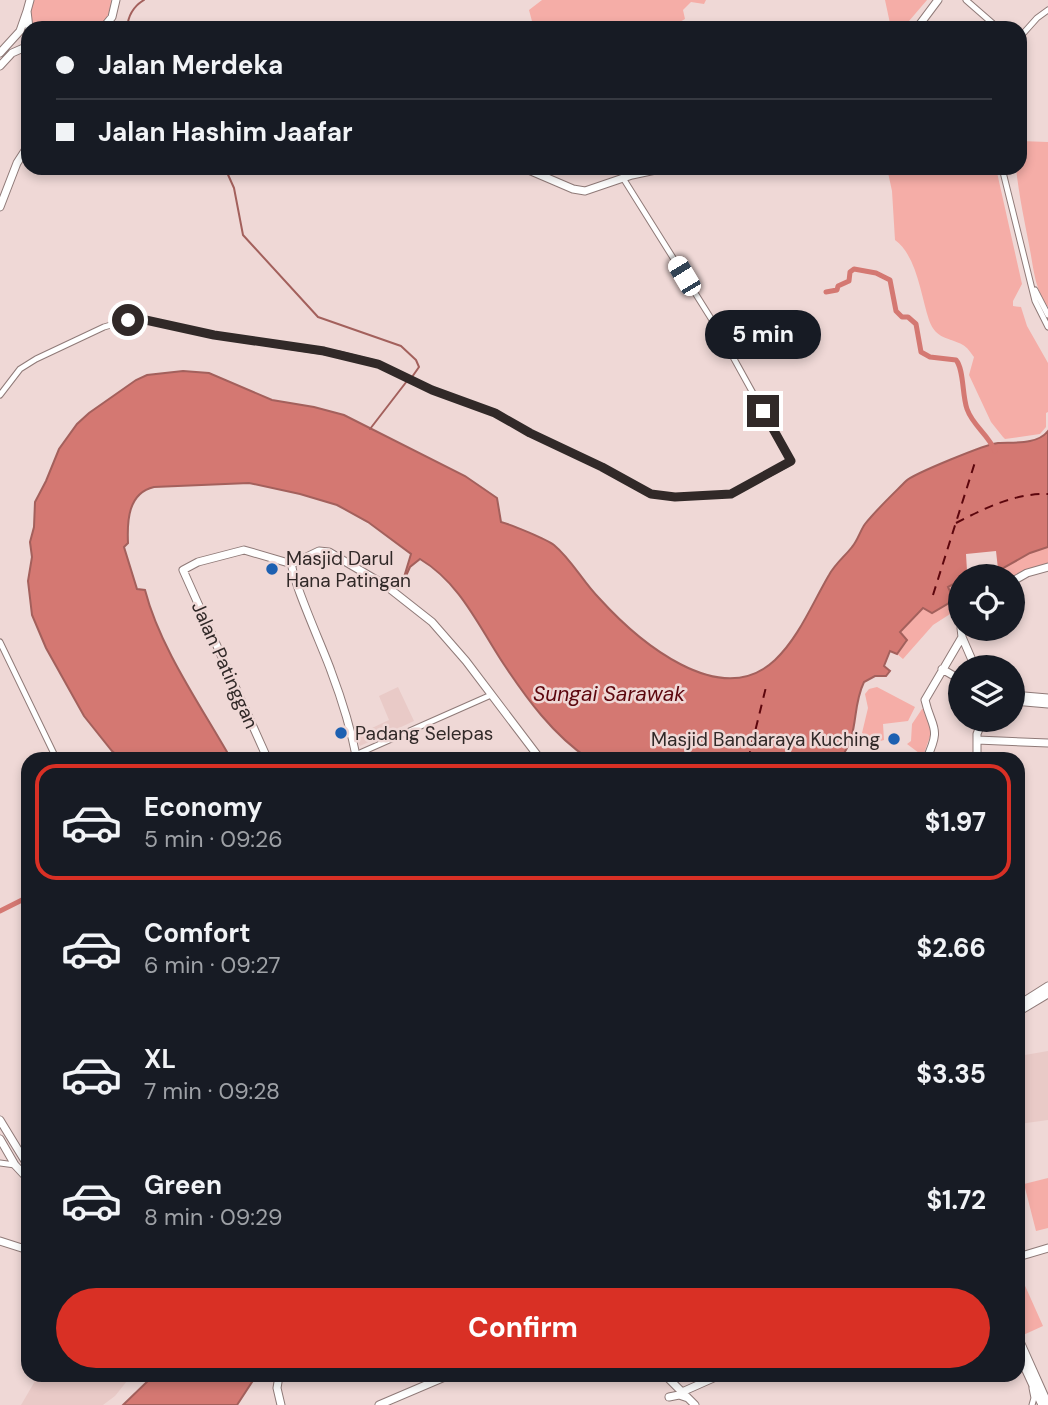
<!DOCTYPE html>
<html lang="en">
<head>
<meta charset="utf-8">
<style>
	:root { --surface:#171b24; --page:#242831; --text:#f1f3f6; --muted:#9ea1a6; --line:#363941; --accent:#d93025 }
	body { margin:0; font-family:"DM Sans",sans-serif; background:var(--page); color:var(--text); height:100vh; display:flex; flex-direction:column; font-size:26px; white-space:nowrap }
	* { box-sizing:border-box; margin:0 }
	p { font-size:23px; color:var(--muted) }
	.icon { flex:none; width:38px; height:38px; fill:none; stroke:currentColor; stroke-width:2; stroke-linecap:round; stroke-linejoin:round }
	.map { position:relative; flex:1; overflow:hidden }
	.details { position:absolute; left:21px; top:752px; width:1004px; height:630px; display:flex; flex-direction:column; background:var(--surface); border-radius:21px; box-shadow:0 4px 10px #0003 }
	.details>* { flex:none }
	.guide { position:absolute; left:21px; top:21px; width:1006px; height:154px; border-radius:21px; box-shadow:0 4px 10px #0003; display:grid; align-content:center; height:154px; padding:0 35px; background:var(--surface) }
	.buttons { position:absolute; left:948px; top:564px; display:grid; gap:14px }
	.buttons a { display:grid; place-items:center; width:77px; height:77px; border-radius:50%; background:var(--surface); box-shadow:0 4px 10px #0003; font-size:35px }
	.end { position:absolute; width:32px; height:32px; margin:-16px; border:9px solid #312928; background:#fff; box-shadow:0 0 0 4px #fff }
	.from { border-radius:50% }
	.bubble { position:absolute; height:49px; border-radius:24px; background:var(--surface); box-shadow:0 4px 10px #0003; font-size:23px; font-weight:700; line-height:49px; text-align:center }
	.car { position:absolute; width:21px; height:42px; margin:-21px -10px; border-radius:9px; box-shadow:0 0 5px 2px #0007; background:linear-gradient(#fff 24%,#345 0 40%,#fff 0 76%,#345 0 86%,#fff 0) }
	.guide b { display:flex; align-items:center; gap:24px; height:66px; font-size:26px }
	.guide b+b { border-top:2px solid var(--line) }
	.guide i { width:18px; height:18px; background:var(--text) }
	ul { padding:12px 0 0; list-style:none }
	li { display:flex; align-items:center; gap:21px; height:116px; margin:0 14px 10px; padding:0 21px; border:4px solid transparent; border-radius:21px }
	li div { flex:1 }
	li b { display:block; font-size:26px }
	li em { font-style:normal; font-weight:700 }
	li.active { border-color:var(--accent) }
	li>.icon { width:63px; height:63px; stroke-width:1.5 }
	.button { display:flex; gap:14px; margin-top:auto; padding:14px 35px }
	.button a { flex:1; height:80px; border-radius:42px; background:var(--accent); color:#fff; font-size:28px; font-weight:700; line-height:80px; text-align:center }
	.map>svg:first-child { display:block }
	.built { fill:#e9cac7 }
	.green { fill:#f5ada7 }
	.water { fill:#d47872; stroke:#a3605c; stroke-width:2 }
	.pier { fill:#efd8d6 }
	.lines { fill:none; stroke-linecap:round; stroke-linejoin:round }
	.stream { stroke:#a3605c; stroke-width:2 }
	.river { stroke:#d47872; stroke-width:5 }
	.ferry { stroke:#5c060d; stroke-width:2; stroke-dasharray:9 7; stroke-linecap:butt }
	.minor-casing { stroke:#8f7a78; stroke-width:7 }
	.major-casing { stroke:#8f7a78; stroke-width:9 }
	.minor { stroke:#fff; stroke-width:5 }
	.major { stroke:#fff; stroke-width:7 }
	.route { stroke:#312928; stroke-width:9 }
	.poi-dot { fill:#1d60b1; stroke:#efd8d6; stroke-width:2.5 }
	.labels { text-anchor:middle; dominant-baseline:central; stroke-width:5; stroke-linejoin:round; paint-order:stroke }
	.poi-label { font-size:19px; fill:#312928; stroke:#efd8d6; text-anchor:start }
	.street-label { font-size:19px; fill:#312928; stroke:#efd8d6 }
	.water-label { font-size:21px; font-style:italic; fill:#5c060d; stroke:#efd8d6 }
</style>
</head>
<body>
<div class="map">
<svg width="1048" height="1405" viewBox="0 0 1048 1405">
	<rect width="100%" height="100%" fill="#efd8d6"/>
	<path class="built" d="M398 687 414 721 360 746 355 736 389 720 379 696Z
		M1048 1051V1120L1019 1124V1056Z
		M38 1376H131L115 1396 103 1405H21Z"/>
	<path class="green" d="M34 0H111C111 12 107 20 98 28H34L30 12Z
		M542 0H706L704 4 691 2 683 10 685 19 669 28H528L533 25 529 10Z
		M885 0H927L903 28H891Z
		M1020 141 1048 142V307C1035 290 1034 271 1030 250 1025 223 1019 196 1016 168H1020Z
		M887 168H996L1022 284 1013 301V306L1021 307 1027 326 1048 363V412L1046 413V427L1040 434 1005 439 1003 437 991 422 969 375 974 357C971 353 967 347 963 345 949 337 936 340 929 320 921 296 917 256 895 240L892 191Z
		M1048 547V563L1013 577 989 576 1030 553Z
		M960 580 961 607 933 625 903 659 897 654 907 642 900 632 924 608 930 613 955 599 948 587Z
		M877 687 915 707 908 721 883 724 884 740 877 742 862 733 868 708 865 694 869 689Z
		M922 709H924L932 731 923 756 907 744 911 741 912 724Z
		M1048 1178V1228L1036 1231 1024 1184Z
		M1018 1270 1043 1326 1021 1336 1018 1330Z"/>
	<path class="water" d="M183 371 209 373 272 400 314 407 344 415 465 476 497 498 501 522C512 525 546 539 554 545 572 560 583 582 599 598 637 640 720 712 775 660 799 637 812 604 829 575 835 564 845 556 852 547 858 540 860 531 865 524 877 509 892 495 906 481 913 474 986 444 998 443 1014 442 1037 445 1048 431V547L1030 553 989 576H961V582L959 581 948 587 954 600 932 613 923 608 900 632 907 640 897 654 890 651 884 666 890 671 886 676H875L864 682C851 709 860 734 840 759H589C553 735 527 699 503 663 478 625 460 583 420 559L410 567 401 587 411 554 368 522 337 505 300 494 249 483 154 487C128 493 127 521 128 543L124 547 137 589 145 590C160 648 201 706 231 759H122L112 751 84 716 46 648 32 615 28 581 32 557 30 542 34 527 35 502 46 481 59 449 77 424 89 413 136 380 147 375Z
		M153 1376H256L237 1405H123Z"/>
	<path class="pier" d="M996 551 998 569 981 570 983 576H974L972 571H967L966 554Z"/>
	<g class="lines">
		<path class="stream" d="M127 28C128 16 134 6 144 0
			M225 168 234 188 243 235 318 317 401 346 416 360 419 367 412 377
			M370 429 407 381"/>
		<path class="river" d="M826 292 837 290 838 286 849 281 850 272 854 269 876 273 890 280 896 311 902 317H908L916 324 921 352 930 357 956 360C964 369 962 395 967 409 973 426 988 434 995 451
			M0 911 28 897"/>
		<path class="ferry" d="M956 523C985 508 1015 493 1048 494
			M933 595 976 459
			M748 760 767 683"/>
		<defs>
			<path id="minor" d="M966 0 998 28
				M1020 37 1037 18 1048 10
				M1002 168 1035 301 1048 327
				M1035 290 1048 315
				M0 395 20 369 36 359 104 327 128 320 141 319 214 335 339 354 378 364 432 390 495 413 530 433 602 467 651 494 675 497 731 494 791 462 717 328 623 178
				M0 642 57 760
				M344 760 491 695
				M0 1163 15 1165
				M1032 1405 1034 1398 1032 1388"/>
			<path id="major" d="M29 28 27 11 30 0
				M103 28 112 17 116 0
				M917 28 938 0
				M0 53 20 31 27 11
				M0 66 12 53 28 46
				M524 168 573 189 585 191 632 175 665 168
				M0 207 17 163 28 146
				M292 564 319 551 329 552 385 585 432 622 466 661 541 760
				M292 564C290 576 325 653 331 671 342 700 351 729 357 760
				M1013 581 1027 573 1048 567
				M961 628 962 637 975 667
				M942 669 961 680
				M1013 695 1048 698
				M1013 701 1048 704
				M977 740 1048 743
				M268 760 183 570 198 562 244 550 292 564
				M926 760C942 726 932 730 925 700L962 637
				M977 760V734L983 719
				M1018 984 1021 1002
				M1018 1005 1048 986
				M1018 1012 1048 994
				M0 1120 28 1166
				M0 1139 15 1165 28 1179
				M0 1241 28 1250
				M1018 1257 1048 1248
				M1018 1337 1048 1404
				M1018 1353 1042 1405
				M279 1376 277 1388 281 1405
				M666 1376 695 1405
				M682 1392 718 1376
				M669 1397 679 1395 688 1398
				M379 1405 447 1376"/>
		</defs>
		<use href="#minor" class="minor-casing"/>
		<use href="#major" class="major-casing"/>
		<use href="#minor" class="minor"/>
		<use href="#major" class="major"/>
	</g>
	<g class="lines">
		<path class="route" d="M128 320 141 319 214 335 324 351 378 364 432 390 495 413 530 433 602 467 651 494 675 497 731 494 791 461 763 411"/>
	</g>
	<g class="poi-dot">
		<circle cx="272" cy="569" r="7"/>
		<circle cx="341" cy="733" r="7"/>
		<circle cx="894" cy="739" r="7"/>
	</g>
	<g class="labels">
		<g class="poi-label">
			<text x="286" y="558">Masjid Darul<tspan x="286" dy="22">Hana Patingan</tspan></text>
			<text x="355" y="733">Padang Selepas</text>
			<text x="880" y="739" text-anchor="end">Masjid Bandaraya Kuching</text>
		</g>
		<g class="street-label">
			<text transform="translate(225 665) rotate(66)">Jalan Patinggan</text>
		</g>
		<g class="water-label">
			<text x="609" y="694">Sungai Sarawak</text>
		</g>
	</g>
</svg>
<div class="buttons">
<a><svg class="icon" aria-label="locate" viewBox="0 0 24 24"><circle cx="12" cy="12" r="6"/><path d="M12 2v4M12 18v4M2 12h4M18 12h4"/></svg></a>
<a><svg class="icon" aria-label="layers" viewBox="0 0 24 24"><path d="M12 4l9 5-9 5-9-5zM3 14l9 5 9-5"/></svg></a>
</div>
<i class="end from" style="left:128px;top:320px"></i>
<i class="end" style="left:763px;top:411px"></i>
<div class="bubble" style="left:705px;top:310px;width:116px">5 min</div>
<i class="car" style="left:684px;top:276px;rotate:329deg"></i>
<div class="guide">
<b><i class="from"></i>Jalan Merdeka</b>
<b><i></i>Jalan Hashim Jaafar</b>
</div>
<section class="details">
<ul>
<li class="active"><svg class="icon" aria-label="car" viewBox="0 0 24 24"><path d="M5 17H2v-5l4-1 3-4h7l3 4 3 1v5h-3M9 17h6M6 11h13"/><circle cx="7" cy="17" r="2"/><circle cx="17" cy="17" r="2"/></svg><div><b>Economy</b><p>5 min · 09:26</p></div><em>$1.97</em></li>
<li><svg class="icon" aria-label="car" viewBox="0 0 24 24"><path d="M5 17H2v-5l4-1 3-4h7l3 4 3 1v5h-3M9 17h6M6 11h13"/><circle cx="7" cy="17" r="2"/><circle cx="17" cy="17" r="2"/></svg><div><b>Comfort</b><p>6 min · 09:27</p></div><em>$2.66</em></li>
<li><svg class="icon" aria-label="car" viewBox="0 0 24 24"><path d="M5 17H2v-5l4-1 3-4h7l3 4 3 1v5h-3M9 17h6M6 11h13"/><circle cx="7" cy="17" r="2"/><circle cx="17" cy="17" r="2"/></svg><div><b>XL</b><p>7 min · 09:28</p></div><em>$3.35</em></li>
<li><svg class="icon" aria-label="car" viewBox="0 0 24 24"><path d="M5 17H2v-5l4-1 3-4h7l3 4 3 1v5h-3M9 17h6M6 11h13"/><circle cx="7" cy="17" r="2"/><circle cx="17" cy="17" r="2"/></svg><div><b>Green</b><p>8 min · 09:29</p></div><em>$1.72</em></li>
</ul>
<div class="button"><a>Confirm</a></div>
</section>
</div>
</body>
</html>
